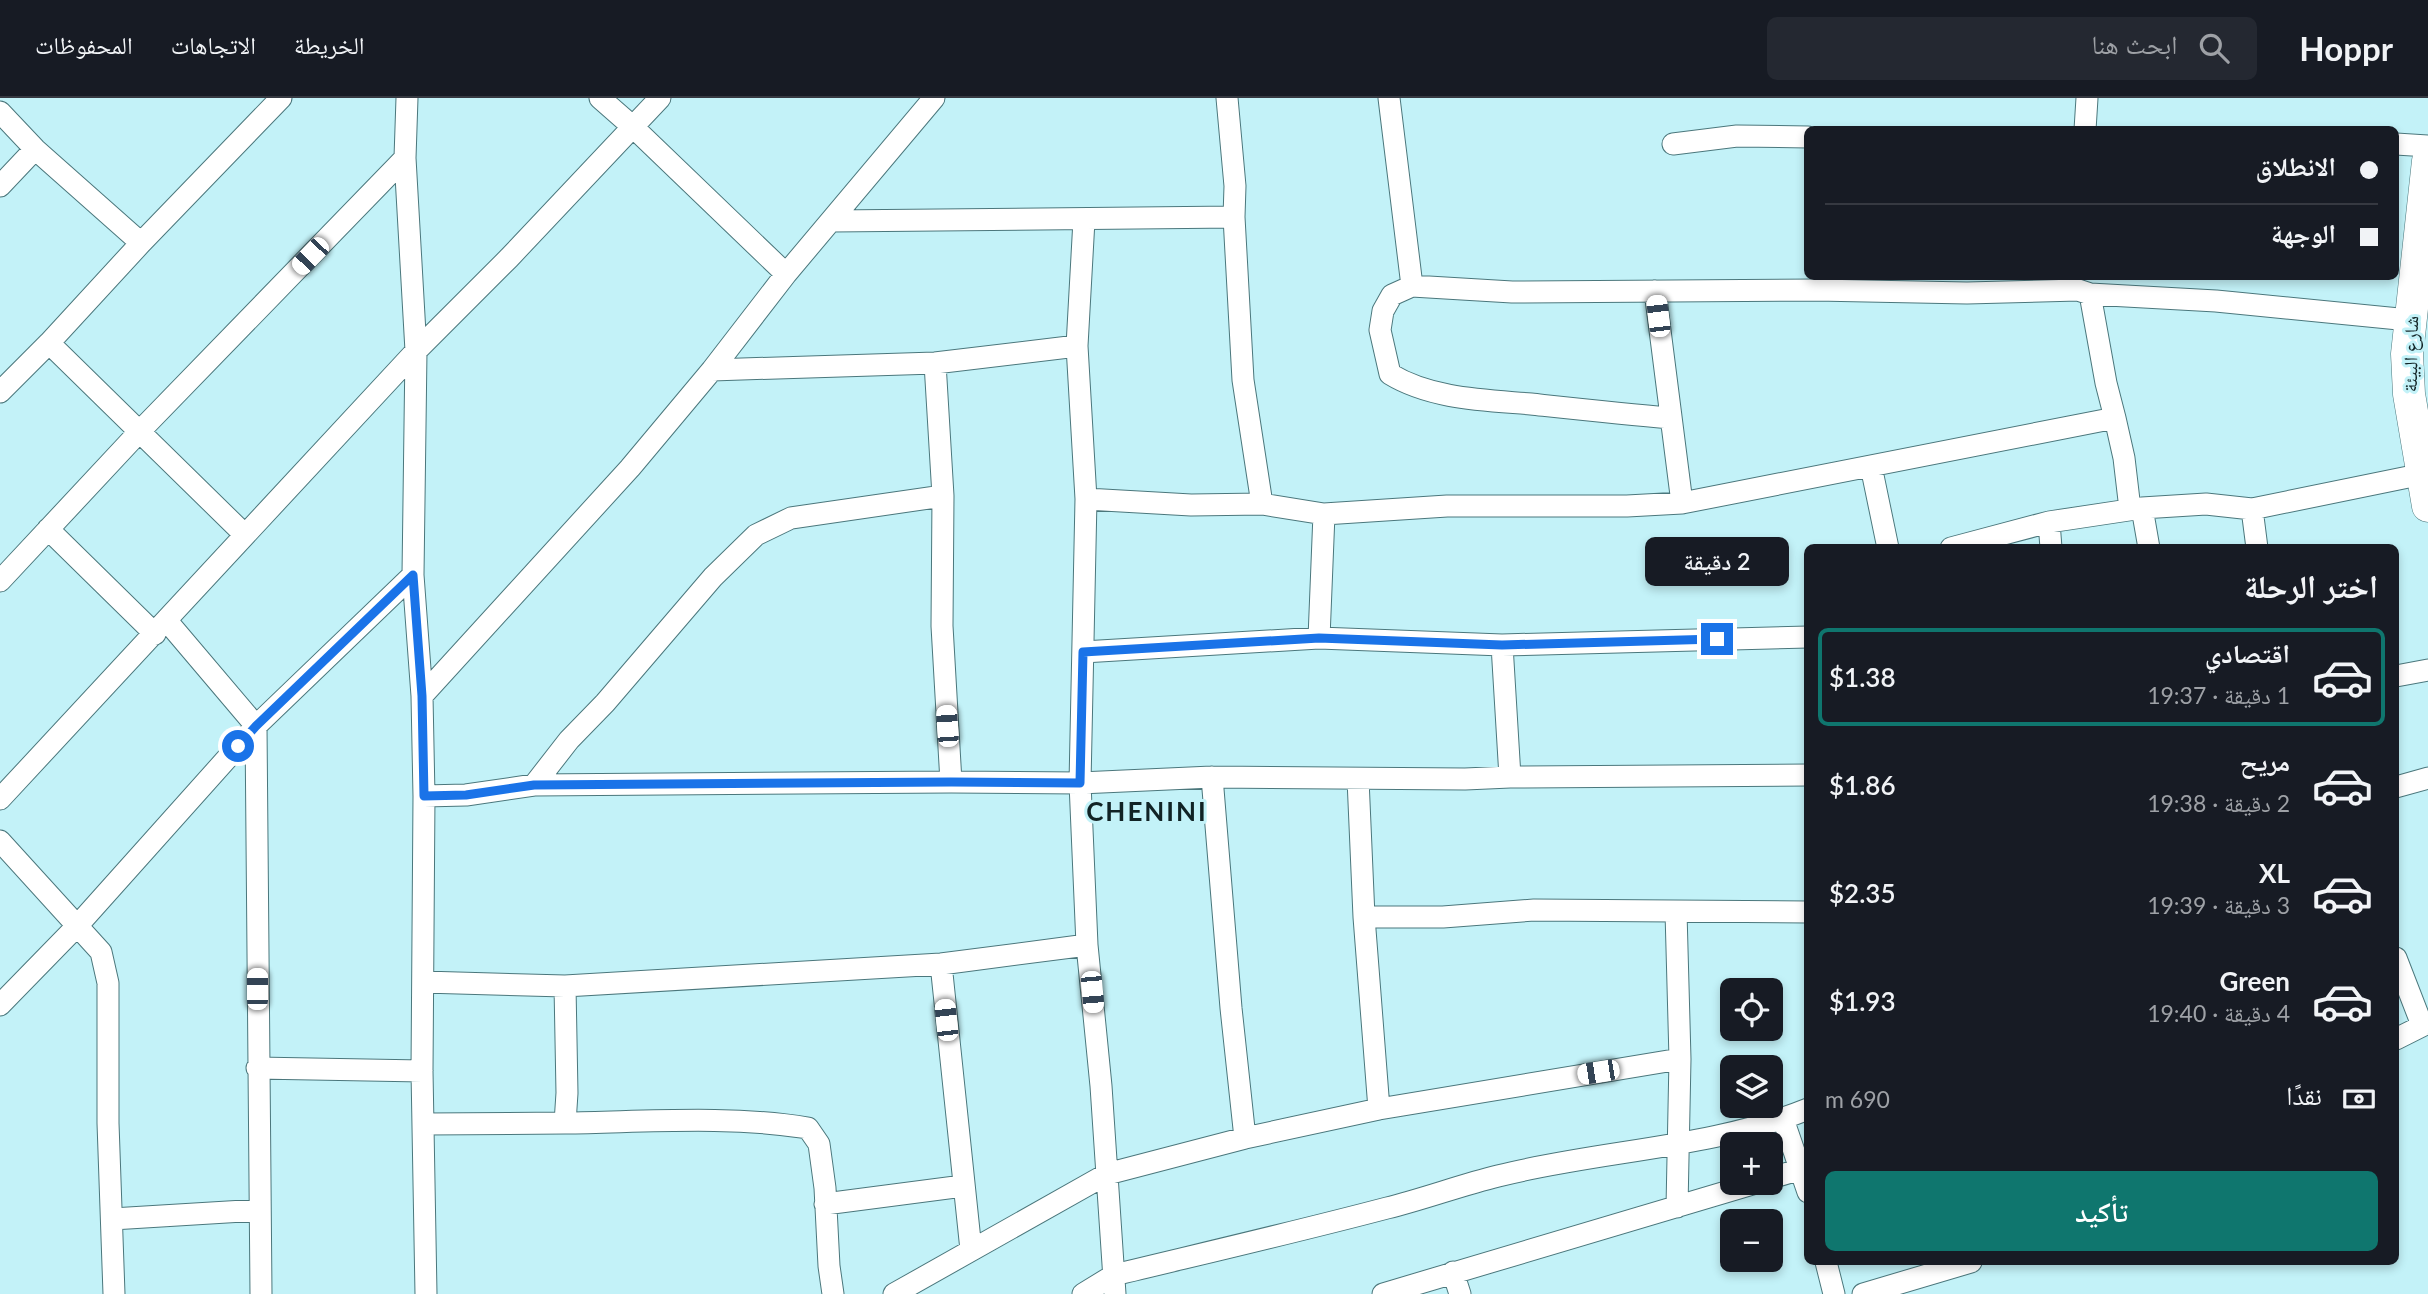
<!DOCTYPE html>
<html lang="ar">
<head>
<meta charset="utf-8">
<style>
	:root { --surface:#171b24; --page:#242831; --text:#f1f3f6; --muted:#9ea1a6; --line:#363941; --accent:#0f766e }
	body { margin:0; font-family:Lato,"Noto Naskh Arabic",sans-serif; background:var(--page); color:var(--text); direction:rtl; height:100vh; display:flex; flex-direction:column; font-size:26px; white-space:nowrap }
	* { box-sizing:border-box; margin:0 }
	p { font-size:23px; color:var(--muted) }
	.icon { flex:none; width:38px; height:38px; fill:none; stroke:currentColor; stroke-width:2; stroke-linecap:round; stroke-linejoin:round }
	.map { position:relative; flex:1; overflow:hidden; direction:ltr }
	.panel { position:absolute; left:1804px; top:446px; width:595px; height:721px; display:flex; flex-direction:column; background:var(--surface); border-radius:10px; box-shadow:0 4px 10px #0003; direction:rtl }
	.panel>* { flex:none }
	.top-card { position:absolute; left:1804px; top:28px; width:595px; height:154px; border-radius:10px; box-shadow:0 4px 10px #0003; direction:rtl; display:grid; align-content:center; height:154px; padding:0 21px; background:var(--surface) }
	.controls { position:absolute; left:1720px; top:880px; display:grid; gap:14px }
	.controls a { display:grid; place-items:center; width:63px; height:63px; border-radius:10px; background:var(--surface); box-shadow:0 4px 10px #0003; font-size:35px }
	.end { position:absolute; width:32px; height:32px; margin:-16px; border:9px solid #1a73e8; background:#fff; box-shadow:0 0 0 4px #fff }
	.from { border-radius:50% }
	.bubble { position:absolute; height:49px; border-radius:10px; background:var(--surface); box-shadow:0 4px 10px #0003; font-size:23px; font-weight:600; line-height:49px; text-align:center; direction:rtl }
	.car { position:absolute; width:21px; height:42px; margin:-21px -10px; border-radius:9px; box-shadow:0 0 5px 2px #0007; background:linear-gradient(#fff 24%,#345 0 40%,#fff 0 76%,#345 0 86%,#fff 0) }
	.top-card b { display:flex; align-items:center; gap:24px; height:66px; font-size:26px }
	.top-card b+b { border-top:2px solid var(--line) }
	.top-card i { width:18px; height:18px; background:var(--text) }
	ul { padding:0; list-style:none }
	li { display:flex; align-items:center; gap:21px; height:98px; margin:0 14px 10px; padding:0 7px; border:4px solid transparent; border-radius:10px }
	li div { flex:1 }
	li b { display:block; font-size:26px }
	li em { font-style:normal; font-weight:600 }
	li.current { border-color:var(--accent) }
	li>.icon { width:63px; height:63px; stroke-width:1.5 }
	h2 { padding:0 21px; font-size:32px; line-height:84px }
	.pay { display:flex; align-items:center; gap:18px; height:77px; padding:0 21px; font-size:26px }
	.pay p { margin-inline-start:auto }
	.cta { display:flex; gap:14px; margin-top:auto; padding:14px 21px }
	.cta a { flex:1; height:80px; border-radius:10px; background:var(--accent); color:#fff; font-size:28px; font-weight:600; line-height:80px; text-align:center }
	header { display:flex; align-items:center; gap:42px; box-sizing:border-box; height:98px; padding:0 35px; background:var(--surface); border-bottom:2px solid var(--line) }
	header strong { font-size:33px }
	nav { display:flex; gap:38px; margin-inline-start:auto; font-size:24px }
	.search { width:490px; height:63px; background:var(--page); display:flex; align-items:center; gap:18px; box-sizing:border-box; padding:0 24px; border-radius:10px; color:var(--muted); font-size:26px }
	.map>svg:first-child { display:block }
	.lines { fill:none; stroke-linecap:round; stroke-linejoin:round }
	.street-casing { stroke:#4b777c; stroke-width:23 }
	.secondary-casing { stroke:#4b777c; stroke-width:33 }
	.street { stroke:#fff; stroke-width:21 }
	.secondary { stroke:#fff; stroke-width:32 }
	.route { stroke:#1a73e8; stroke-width:9 }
	.labels { text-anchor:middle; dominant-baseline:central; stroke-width:6; stroke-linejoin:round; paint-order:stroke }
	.street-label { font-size:19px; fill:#112325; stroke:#c3f2f8 }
	.district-label { font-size:26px; font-weight:bold; letter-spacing:2px; fill:#112325; stroke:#c3f2f8 }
</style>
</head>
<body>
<header>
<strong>Hoppr</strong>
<div class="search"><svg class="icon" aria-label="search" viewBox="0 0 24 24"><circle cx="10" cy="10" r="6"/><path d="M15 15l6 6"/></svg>ابحث هنا</div>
<nav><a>الخريطة</a><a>الاتجاهات</a><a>المحفوظات</a></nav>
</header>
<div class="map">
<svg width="2428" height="1196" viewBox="0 0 2428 1196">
	<rect width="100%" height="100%" fill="#c3f2f8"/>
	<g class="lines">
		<defs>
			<path id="street" d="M407 0 405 60 416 253 413 477 422 598 424 698 422 973 426 1196
				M600 0 633 29 786 176
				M1227 0 1235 88 1234 119 1243 282 1262 406
				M1389 0 1412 188
				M0 14 35 51 141 145
				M2085 32 2087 0
				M1673 46 1737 38 1808 39
				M2396 46 2428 48
				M0 88 35 51
				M1084 122 1077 248 1086 401 1080 685 1087 847 1101 988 1115 1196
				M832 123 1234 119
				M49 245 245 437
				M935 265 943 398 942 528 951 684
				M712 272 935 265 1077 248
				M0 294 49 245 141 145 281 0
				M1671 320C1624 316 1578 311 1531 306 1484 302 1431 301 1390 276L1380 232 1383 213 1392 197 1412 188 1512 194 1816 192 1967 195 2078 192 2090 196 2216 203 2409 222
				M2115 320 2124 360 2130 411
				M1871 368 1888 450
				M1086 401 1191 407 1262 406 1324 416 1447 408H1627L1682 405 1655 193
				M1682 405 2115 320 2106 285 2090 196
				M2142 410 2149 450
				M2252 411 2423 376
				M48 431 155 536
				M1951 450 2049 424
				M2051 450 2049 424 2142 410 2206 406 2252 411 2257 450
				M0 483 140 333 405 60
				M167 523 256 628 261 1196
				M1319 540 1324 416
				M1502 547 1808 539
				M1083 554 1319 540 1502 547 1510 679
				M2396 578 2428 572
				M422 598 630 370 712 272 786 176 934 0
				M1212 679 1231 910 1245 1040
				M1358 681 1364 819 1379 1011
				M534 687 569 642 605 605 713 479 756 437 791 420 943 398
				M2396 689 2428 680
				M424 698 466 697 534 687 951 684 1080 685 1212 679 1465 681 1510 679 1808 677
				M0 701 416 253 509 160 660 0
				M0 743 101 854 108 885V1025L114 1196
				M1676 814 1680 961 1677 1109
				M1364 819H1443L1534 812 1808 814
				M2396 860 2422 927
				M941 866 971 1152
				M423 884 565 888
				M0 907 78 827 256 628 413 477
				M2396 941 2428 925
				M257 970 422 973
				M1783 1021 1808 1094
				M565 1025C645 1024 728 1017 808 1030L819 1046 825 1090 829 1168 833 1196
				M425 1026 565 1025 567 995 565 888 941 866 1087 847
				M1771 1080 1808 1069
				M825 1106 963 1088
				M112 1121 259 1112
				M1826 1164 1834 1196
				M1453 1174 1460 1196
				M894 1196 1107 1076 1245 1040 1379 1011 1680 961
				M1083 1196 1114 1177C1205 1155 1296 1134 1387 1110 1424 1101 1461 1087 1498 1078 1601 1052 1709 1051 1808 1011
				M1383 1196 1756 1085
				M1863 1196 1971 1164"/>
			<path id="secondary" d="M2428 63 2407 256 2409 296 2428 408"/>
		</defs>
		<use href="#street" class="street-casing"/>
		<use href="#secondary" class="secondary-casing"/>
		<use href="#street" class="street"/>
		<use href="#secondary" class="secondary"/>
	</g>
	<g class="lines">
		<path class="route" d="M238 648 256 628 413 477 422 598 424 698 466 697 534 687 951 684 1080 685 1083 554 1319 540 1502 547 1717 541"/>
	</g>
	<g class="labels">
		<g class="street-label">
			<text transform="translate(2410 256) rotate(-89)">شارع البيئة</text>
		</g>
		<g class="district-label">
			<text x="1147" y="713">CHENINI</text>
		</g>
	</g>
</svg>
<div class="controls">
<a><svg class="icon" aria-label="locate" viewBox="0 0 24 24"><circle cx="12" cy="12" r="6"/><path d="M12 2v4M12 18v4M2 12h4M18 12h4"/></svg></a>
<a><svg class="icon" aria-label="layers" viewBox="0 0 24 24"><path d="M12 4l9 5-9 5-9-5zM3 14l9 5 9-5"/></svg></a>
<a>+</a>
<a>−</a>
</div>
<i class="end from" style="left:238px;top:648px"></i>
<i class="end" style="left:1717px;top:541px"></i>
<div class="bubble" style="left:1645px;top:439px;width:144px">2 دقيقة</div>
<i class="car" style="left:310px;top:158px;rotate:224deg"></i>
<i class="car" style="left:1658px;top:218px;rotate:353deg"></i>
<i class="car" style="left:947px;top:628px;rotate:356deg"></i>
<i class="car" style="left:257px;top:891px;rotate:0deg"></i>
<i class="car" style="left:1092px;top:894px;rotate:175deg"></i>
<i class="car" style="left:946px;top:922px;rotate:354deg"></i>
<i class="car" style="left:1598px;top:974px;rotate:261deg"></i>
<div class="top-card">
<b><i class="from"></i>الانطلاق</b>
<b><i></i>الوجهة</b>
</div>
<section class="panel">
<h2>اختر الرحلة</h2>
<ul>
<li class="current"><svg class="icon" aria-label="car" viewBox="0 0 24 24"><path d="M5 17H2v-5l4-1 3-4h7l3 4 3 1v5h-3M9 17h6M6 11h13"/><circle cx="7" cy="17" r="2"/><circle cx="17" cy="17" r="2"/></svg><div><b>اقتصادي</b><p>1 دقيقة · 19:37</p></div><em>$1.38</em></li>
<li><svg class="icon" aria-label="car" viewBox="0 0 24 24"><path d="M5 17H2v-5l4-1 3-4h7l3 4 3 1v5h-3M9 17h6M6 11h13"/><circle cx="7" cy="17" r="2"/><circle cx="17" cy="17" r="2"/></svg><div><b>مريح</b><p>2 دقيقة · 19:38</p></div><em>$1.86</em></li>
<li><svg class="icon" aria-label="car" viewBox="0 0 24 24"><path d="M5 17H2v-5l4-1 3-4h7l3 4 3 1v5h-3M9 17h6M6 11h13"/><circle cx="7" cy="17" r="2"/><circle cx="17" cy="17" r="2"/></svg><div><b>XL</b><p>3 دقيقة · 19:39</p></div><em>$2.35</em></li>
<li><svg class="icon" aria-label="car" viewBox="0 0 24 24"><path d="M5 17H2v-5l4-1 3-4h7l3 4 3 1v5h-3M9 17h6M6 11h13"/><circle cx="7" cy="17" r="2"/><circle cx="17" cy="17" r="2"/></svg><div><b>Green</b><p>4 دقيقة · 19:40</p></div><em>$1.93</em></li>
</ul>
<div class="pay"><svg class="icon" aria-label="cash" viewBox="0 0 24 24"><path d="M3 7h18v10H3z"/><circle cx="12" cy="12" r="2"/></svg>نقدًا<p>690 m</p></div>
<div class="cta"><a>تأكيد</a></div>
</section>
</div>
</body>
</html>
